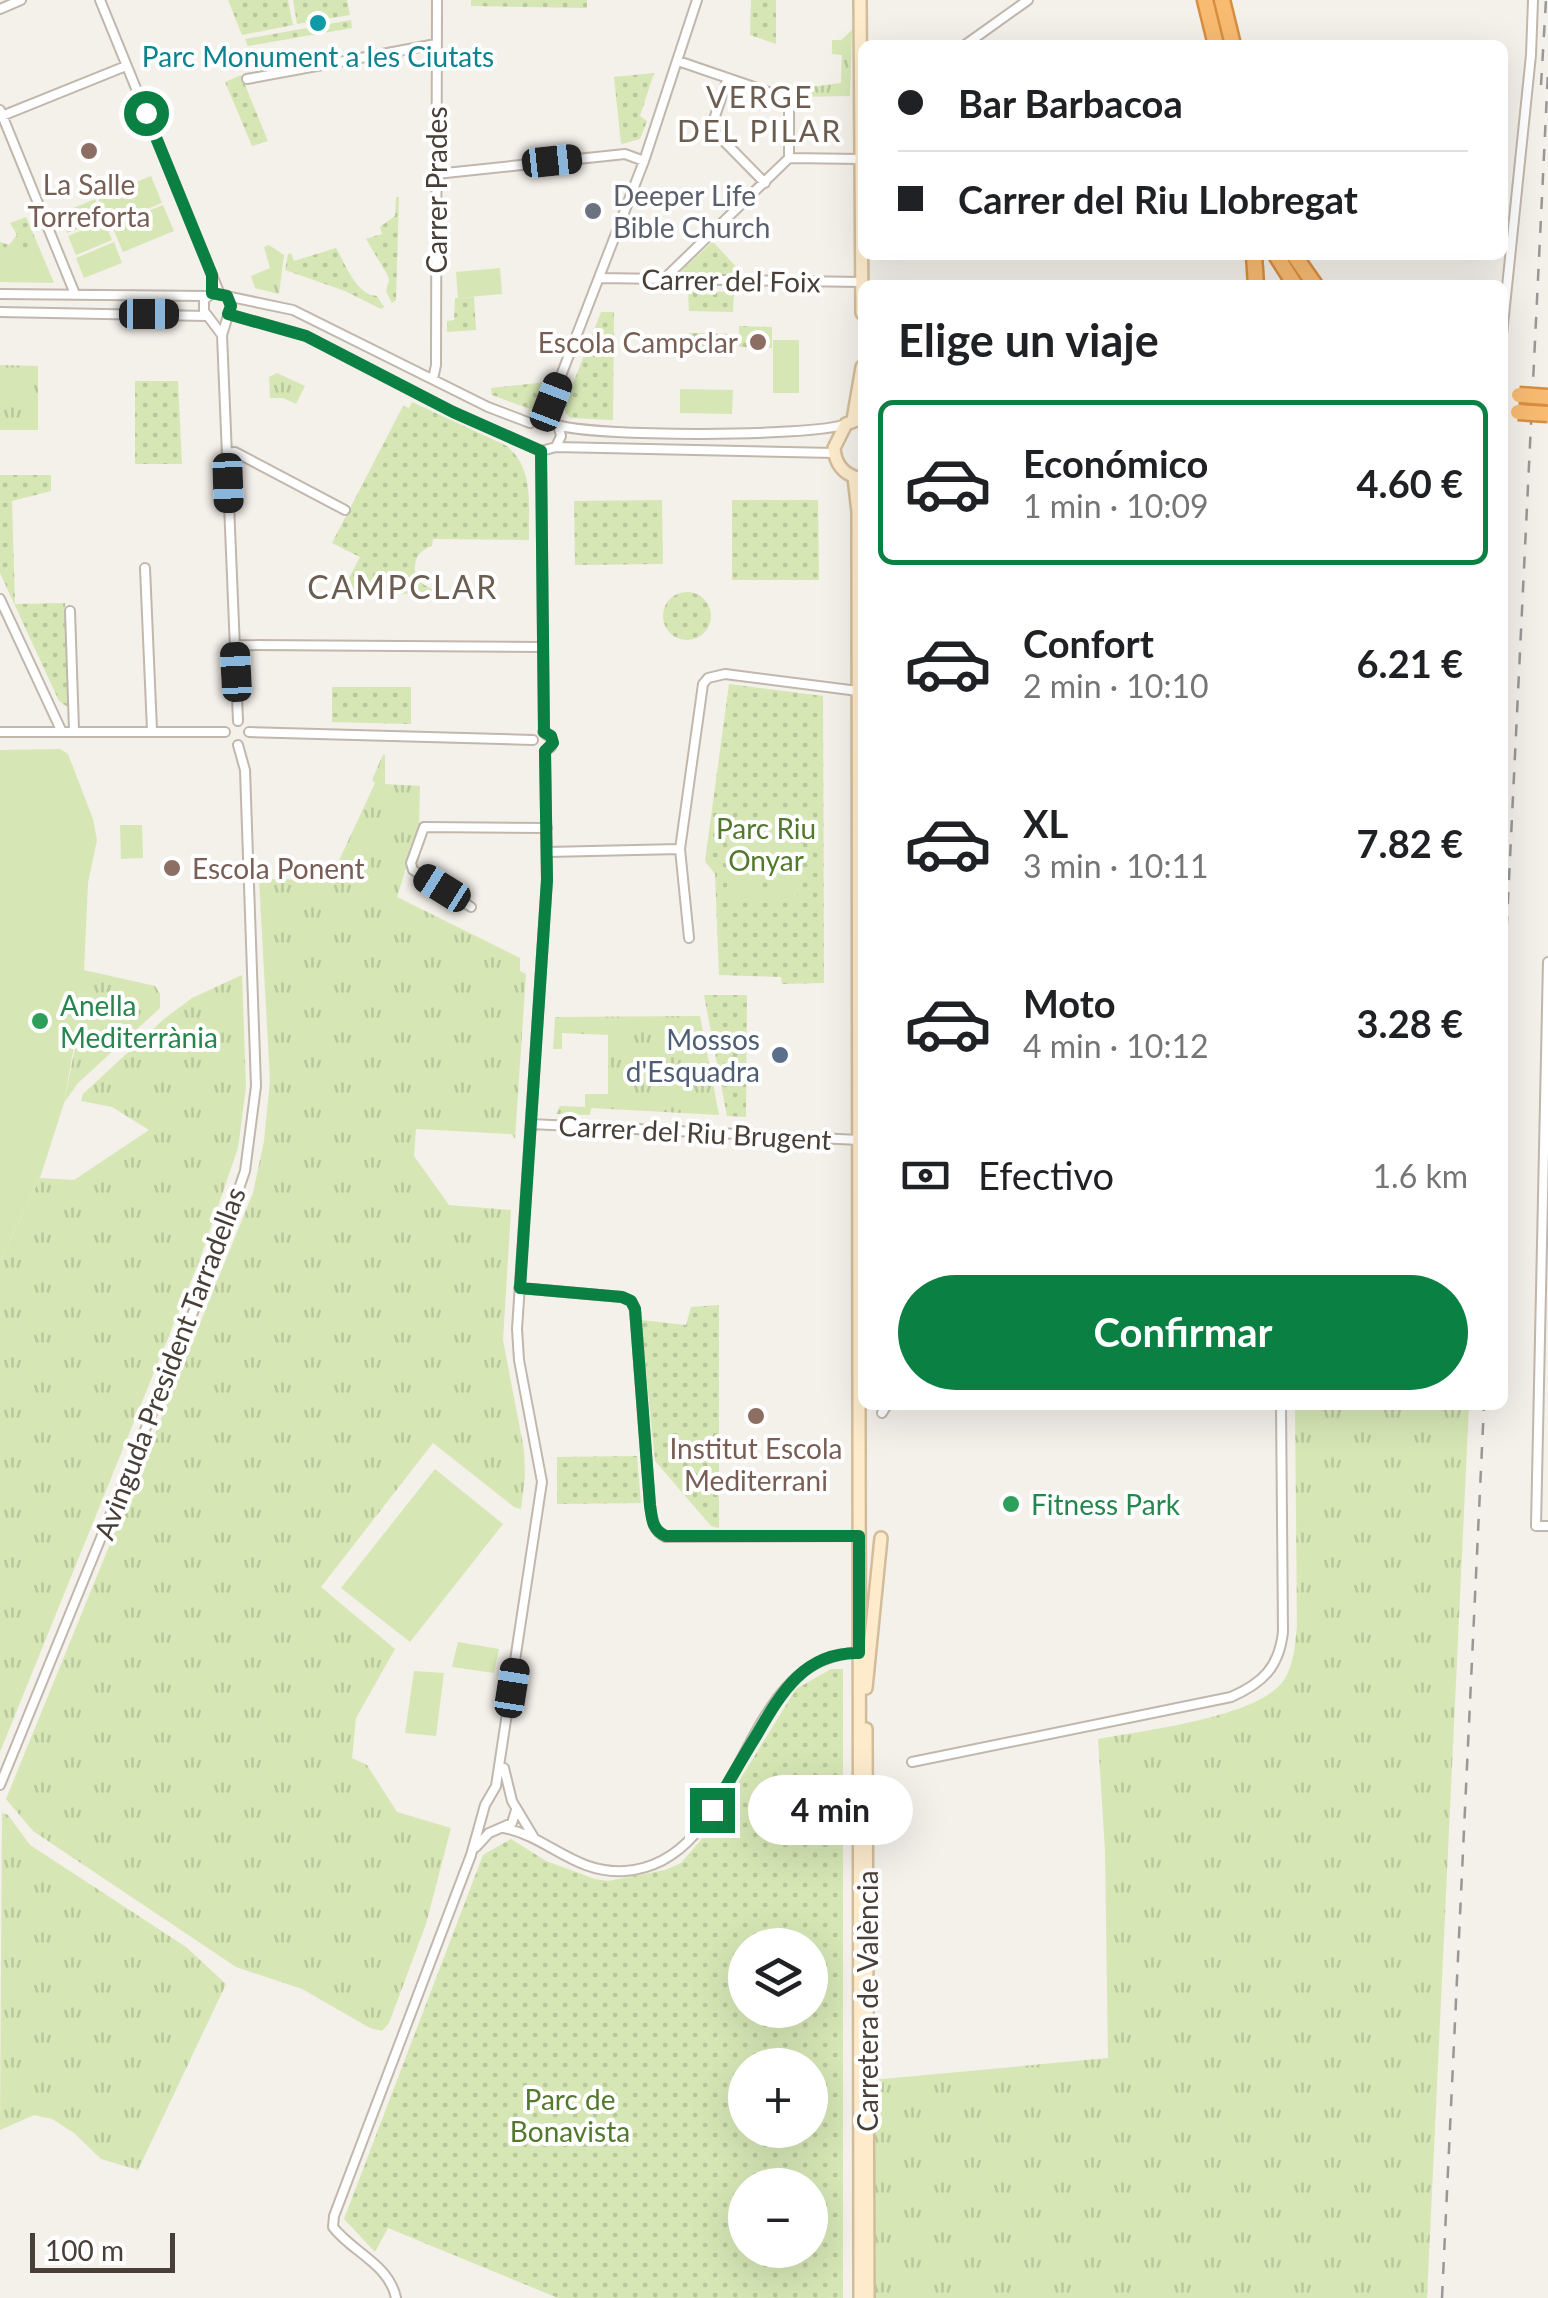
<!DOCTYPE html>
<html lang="es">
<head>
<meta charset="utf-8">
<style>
	:root { --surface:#fff; --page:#f2f2f2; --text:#202124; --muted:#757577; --line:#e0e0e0; --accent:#0b8043 }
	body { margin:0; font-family:Lato,sans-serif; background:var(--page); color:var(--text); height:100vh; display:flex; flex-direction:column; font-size:38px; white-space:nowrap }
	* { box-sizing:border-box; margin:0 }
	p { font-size:32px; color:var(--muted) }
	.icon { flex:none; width:55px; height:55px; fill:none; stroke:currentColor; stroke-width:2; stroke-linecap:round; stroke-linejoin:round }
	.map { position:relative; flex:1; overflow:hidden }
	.drawer { position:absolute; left:858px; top:280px; width:650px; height:1130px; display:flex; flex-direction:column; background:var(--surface); border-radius:15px; box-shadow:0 10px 40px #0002 }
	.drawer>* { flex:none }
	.guide { position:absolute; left:858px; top:40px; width:650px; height:220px; border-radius:15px; box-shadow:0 10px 40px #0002; display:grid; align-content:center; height:220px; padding:0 40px; background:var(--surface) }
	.controls { position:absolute; left:728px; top:1928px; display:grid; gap:20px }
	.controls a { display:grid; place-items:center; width:100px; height:100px; border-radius:50%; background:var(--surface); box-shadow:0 10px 40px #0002; font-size:50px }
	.scale { position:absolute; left:30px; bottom:25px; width:145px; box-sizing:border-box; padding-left:10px; border:5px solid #484038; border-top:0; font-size:28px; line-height:35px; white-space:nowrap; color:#484038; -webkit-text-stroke:8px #fff; paint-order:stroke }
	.end { position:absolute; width:45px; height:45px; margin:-22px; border:12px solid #0b8043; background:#fff; box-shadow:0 0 0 5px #fff }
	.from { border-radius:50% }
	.bubble { position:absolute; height:70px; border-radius:35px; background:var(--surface); box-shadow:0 10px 40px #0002; font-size:32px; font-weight:700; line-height:70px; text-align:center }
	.car { position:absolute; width:30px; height:60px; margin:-30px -15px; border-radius:12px; box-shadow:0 0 8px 2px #0007; background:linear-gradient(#222 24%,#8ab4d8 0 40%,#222 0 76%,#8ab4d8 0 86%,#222 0) }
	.guide b { display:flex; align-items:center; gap:35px; height:95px; font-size:38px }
	.guide b+b { border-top:2px solid var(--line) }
	.guide i { width:25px; height:25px; background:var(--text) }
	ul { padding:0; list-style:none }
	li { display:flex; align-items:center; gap:30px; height:165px; margin:0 20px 15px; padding:0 20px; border:5px solid transparent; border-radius:15px }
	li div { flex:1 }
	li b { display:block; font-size:38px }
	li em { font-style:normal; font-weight:700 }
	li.active { border-color:var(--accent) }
	li>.icon { width:90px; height:90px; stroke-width:1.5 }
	h2 { padding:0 40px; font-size:45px; line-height:120px }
	.pay { display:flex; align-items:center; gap:25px; height:110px; padding:0 40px; font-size:38px }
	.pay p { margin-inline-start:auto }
	.button { display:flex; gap:20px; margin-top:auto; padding:20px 40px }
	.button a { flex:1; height:115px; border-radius:60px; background:var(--accent); color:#fff; font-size:40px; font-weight:700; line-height:115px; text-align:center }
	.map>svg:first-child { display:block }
	.grass { fill:url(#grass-tufts) }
	.park { fill:url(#park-dots); fill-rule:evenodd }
	.pitch { fill:#d6e7b5 }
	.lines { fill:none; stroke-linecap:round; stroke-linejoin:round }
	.street-casing { stroke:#c0b7ad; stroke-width:12 }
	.secondary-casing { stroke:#d2bd9b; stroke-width:16 }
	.highway-casing { stroke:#d88e41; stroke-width:19 }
	.street { stroke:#fff; stroke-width:8 }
	.secondary { stroke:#fdebcc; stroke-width:11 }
	.highway { stroke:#f8bb71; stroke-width:14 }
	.rail { stroke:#989898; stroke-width:2.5; stroke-dasharray:12 12; stroke-linecap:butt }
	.highway-bridge-casing { stroke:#d88e41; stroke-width:19; stroke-linecap:butt }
	.highway-bridge { stroke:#f8bb71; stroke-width:14 }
	.route { stroke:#0b8043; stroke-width:12 }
	.culture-dot { fill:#0f9aa8; stroke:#fff; stroke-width:4 }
	.education-dot { fill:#8d6e63; stroke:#fff; stroke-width:4 }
	.worship-dot { fill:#6b7280; stroke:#fff; stroke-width:4 }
	.leisure-dot { fill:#2e9e5b; stroke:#fff; stroke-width:4 }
	.service-dot { fill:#5c6f8a; stroke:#fff; stroke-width:4 }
	.labels { text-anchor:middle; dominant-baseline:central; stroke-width:8; stroke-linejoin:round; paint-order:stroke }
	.culture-label { font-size:28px; fill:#0d838f; stroke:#fff }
	.education-label { font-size:28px; fill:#785e54; stroke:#fff }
	.street-label { font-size:28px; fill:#484038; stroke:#fff }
	.worship-label { font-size:28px; fill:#5b616d; stroke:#fff; text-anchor:start }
	.park-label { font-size:28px; fill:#53792d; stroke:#fff }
	.leisure-label { font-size:28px; fill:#27864d; stroke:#fff; text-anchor:start }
	.service-label { font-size:28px; fill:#4e5e75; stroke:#fff; text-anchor:end }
	.neighbourhood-label { font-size:30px; letter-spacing:2.5px; fill:#6b5d50; stroke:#fff }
	.quarter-label { font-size:32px; letter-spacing:2.5px; fill:#6b5d50; stroke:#fff }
</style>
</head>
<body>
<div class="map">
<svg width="1548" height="2298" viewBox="0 0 1548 2298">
	<defs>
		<pattern id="grass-tufts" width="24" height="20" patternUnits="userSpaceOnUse" patternTransform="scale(2.5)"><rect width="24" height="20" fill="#d6e7b5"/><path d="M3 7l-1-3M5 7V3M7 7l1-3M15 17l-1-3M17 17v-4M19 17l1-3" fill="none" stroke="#b9c79c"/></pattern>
		<pattern id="park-dots" width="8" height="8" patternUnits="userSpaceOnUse" patternTransform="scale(2.5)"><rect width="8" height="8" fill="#d6e7b5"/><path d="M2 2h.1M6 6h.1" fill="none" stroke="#b9c79c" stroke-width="1.8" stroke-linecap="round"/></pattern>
	</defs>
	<rect width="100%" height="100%" fill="#f4f0ea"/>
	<path class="grass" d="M852 30 850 96 797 97 803 88 841 83 842 55 832 54V40H841Z
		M269 245 284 255 279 294 255 288 251 276 270 268 264 247Z
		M0 365 38 366V430H0Z
		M277 373 305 386 296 404 283 398H270L269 377Z
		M383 755H385V784L420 786 419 826 397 897 520 958V971L526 974 515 1139 511 1134 416 1129 414 1156 449 1205 511 1210 503 1340 524 1450 525 1476 521 1509 514 1507 433 1443 321 1587 395 1649 356 1718 352 1758 367 1765 397 1812 451 1828 426 1924 389 2023 382 2031 370 2028 302 1989 236 1967 33 1831 6 1799 253 1193 264 1141 270 1081 259 879 330 880 375 783 372 780Z
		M84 970 155 986 160 994V1008L78 1083 64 1103 75 1048Z
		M242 975 246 1087 238 1148 200 1259 0 1752V1261L40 1178 74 1180 149 1130 112 1107 81 1101 83 1094 164 1019 192 998Z
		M700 1016 719 1115 591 1108 590 1115 556 1114 560 1106 585 1107V1094H608V1035L562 1033V1049H553L555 1017Z
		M1295 1405H1469L1427 2298H876V2248L871 2247 872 2080 1108 2058 1105 1851 1098 1739C1143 1730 1258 1718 1284 1680 1294 1665 1295 1644 1297 1626Z
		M2 1813 8 1815 30 1845 186 1947 226 1984 138 2170 101 2159 74 2133 52 2119 34 2115 0 2130Z"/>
	<path class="park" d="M228 0H288L293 25 242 35Z
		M293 0H347L350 15 297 24Z
		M471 0H587V8L471 6Z
		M751 0H776V44L750 35Z
		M351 20 352 28 248 46 245 39Z
		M654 73 640 116 647 121 640 139 621 144 614 77Z
		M241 75 268 141 252 146 225 82Z
		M396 197H399L396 300 392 303 386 291 389 280 387 274 366 239 382 234 380 227 395 216Z
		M26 217 41 252H0V242L9 245 17 235 10 223Z
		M711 243H714L743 274 679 273Z
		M336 248C346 265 356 295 377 296L384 307 381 309 345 291 285 270 288 254 291 253 294 261Z
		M688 291 734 292 733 312 689 311Z
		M474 297 476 330 447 332V321L454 320 455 298Z
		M601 312H614L613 420 570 418 565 412V404Z
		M739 326 772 327V348L739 347Z
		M689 333 733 334V351L688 350Z
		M135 381H178L182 464H135Z
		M546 382 536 406 530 409 492 395 491 388Z
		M412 402 507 446C535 470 528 505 529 540L433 539 432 546C415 552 413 563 416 580L433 590 432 594 341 593 360 557 332 543 403 406 409 408Z
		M0 475H51V491L12 501 15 604 65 603 69 708 59 701 0 573Z
		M662 500 663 564 575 565 574 501Z
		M732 500H818L819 580H732Z
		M663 616a24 24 0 1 1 48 0a24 24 0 1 1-48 0Z
		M729 684 823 696 824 983 782 984 781 977 719 975 715 874 705 861Z
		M332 687H411V724L332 722Z
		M704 995H747L746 1117 727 1116Z
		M719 1305V1528L711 1526 655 1461 641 1320 686 1325 691 1307Z
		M637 1456 641 1503 557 1504V1457Z
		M831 1669H843V2298H558L388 2228 375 2252 344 2219 483 1855 511 1839 546 1861 595 1879 608 1881 665 1870 681 1863 707 1833 796 1689ZM810 1945V2010H745V1945ZM745 2065H810V2130H745ZM745 2185H810V2250H745Z"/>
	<path class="pitch" d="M151 176 162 203 109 224 98 198Z
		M95 199 103 219 67 233 59 214Z
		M163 205 174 231 123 252 112 226Z
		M104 221 112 240 76 255 68 236Z
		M114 242 122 263 84 278 76 258Z
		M0 252H41L54 283 0 282Z
		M500 268 502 294 458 298 456 272Z
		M773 340H799V393H773Z
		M680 389 733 390 732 414 680 413Z
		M60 749 68 754 93 819 97 840 88 883 83 994 64 1103 40 1178 0 1261V750Z
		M761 808H797V850H760L759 900 727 899 728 835 761 836Z
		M120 825H142L143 858 121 859Z
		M769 853H797V899H769Z
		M435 1469 503 1524 410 1642 341 1588Z
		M458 1642 499 1649 494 1673 452 1667Z
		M414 1671 444 1673 436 1736 405 1733Z"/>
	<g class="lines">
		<defs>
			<path id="street" d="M100 0 219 292
				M0 9 21 0
				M965 45 1028 0
				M678 61 789 99V158
				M728 78 711 128 765 183
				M247 79 436 44
				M0 110 75 294
				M2 116 126 66
				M436 174 625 154 644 161
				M599 278 862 282
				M664 279 789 158 860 159
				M0 294 207 296
				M227 296 231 306 222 335 238 721
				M0 312 207 316
				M228 314 306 336 453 412 541 451 556 447 561 436 558 425 545 417
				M222 335 204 311V300L212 293 293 310 488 407 530 423
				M1502 335 1531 55 1533 0
				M433 379 436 365 437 0
				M545 417 644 161 697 0
				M558 425C591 437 813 437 846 424
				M556 447 835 453
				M541 451 544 732
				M227 453 235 452 345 510
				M145 568 152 730
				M0 599 61 730
				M70 611 74 730
				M235 645 543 647
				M0 732H225
				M249 732 533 740
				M543 732 552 739 551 747 545 751
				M547 852 680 849
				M471 907 413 870 411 863 424 827 547 828
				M689 938 680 849 703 684 708 678 725 674 858 691
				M1548 962 1536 1526H1548
				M531 1124 859 1140
				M519 1288 622 1297 631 1301 635 1309 650 1505C652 1518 652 1530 665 1537L859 1536
				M882 1413 887 1405
				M912 1762 1231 1697C1263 1683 1279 1667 1283 1632L1281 1405
				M504 1768 512 1801 533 1836
				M0 1785 214 1261 245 1171 256 1086 245 770 238 745
				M504 1828C549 1837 574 1874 625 1871 747 1862 736 1653 859 1653
				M476 1847 489 1833 512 1823 516 1810
				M396 2298C389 2264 352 2252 333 2227L334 2216 471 1855 485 1805 496 1786 542 1482 519 1360 517 1329 547 880 545 751"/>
			<path id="secondary" d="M860 0 862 313
				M853 420 862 367
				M854 477 858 512 860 2298
				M858 478C843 474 835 463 834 448L846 424 862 418
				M866 1688 881 1538
				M866 1729 868 2298"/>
			<path id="highway" d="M1205 0 1216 45
				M1222 0 1233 45
				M1254 255 1256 285
				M1276 255 1295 285
				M1294 255 1315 285"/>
		</defs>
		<use href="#street" class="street-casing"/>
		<use href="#secondary" class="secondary-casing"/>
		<use href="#highway" class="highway-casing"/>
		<use href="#street" class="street"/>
		<use href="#secondary" class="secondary"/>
		<use href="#highway" class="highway"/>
		<path class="rail" d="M1541 85 1546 0
			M1502 1024 1548 72
			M1442 2298 1484 1405"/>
		<defs>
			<path id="highway-bridge" d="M1519 395 1548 397
				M1518 412 1548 414"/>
		</defs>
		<use href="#highway-bridge" class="highway-bridge-casing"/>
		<use href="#highway-bridge" class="highway-bridge"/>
	</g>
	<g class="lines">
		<path class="route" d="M146 113 212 275V293L227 296 231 306 228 314 306 336 453 412 541 451 544 732 551 736 553 743 545 751 547 880 520 1288 622 1297 631 1301 635 1309 650 1505C652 1519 652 1530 666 1536H859V1653C804 1652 781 1693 756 1736 741 1760 727 1785 712 1810"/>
	</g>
	<circle class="culture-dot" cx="318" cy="23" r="10"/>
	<g class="education-dot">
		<circle cx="89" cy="151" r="10"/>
		<circle cx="758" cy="342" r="10"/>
		<circle cx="172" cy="868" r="10"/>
		<circle cx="756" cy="1416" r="10"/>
	</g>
	<circle class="worship-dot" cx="593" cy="211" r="10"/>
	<g class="leisure-dot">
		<circle cx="40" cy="1021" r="10"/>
		<circle cx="1011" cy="1504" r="10"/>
	</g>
	<circle class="service-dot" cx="780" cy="1055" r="10"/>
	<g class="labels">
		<g class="culture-label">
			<text x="318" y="56">Parc Monument a les Ciutats</text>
		</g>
		<g class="education-label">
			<text x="89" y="184">La Salle<tspan x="89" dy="32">Torreforta</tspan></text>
			<text x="738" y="342" text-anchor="end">Escola Campclar</text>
			<text x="192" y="868" text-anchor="start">Escola Ponent</text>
			<text x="756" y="1448">Institut Escola<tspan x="756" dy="32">Mediterrani</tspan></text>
		</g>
		<g class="street-label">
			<text transform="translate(436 190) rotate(-90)">Carrer Prades</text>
			<text transform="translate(731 280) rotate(1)">Carrer del Foix</text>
			<text transform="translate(695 1132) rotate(3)">Carrer del Riu Brugent</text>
			<text transform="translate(169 1363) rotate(-69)">Avinguda President Tarradellas</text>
			<text transform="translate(867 2001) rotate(-90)">Carretera de València</text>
		</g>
		<g class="worship-label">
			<text x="613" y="195">Deeper Life<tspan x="613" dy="32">Bible Church</tspan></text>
		</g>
		<g class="park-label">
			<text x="766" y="828">Parc Riu<tspan x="766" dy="32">Onyar</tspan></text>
			<text x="570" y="2099">Parc de<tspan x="570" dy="32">Bonavista</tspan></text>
		</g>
		<g class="leisure-label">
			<text x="60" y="1005">Anella<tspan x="60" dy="32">Mediterrània</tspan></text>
			<text x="1031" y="1504">Fitness Park</text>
		</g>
		<g class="service-label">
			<text x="760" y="1039">Mossos<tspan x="760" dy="32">d'Esquadra</tspan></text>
		</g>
		<g class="neighbourhood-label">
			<text x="760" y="96">VERGE<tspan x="760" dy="34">DEL PILAR</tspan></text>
		</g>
		<g class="quarter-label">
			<text x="403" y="586">CAMPCLAR</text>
		</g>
	</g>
</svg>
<div class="controls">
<a><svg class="icon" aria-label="layers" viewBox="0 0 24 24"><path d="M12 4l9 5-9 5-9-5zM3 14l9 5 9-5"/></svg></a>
<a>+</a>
<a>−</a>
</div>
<div class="scale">100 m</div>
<i class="end from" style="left:146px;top:113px"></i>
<i class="end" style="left:712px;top:1810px"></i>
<div class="bubble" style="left:748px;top:1775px;width:165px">4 min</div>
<i class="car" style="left:552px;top:161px;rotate:84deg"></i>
<i class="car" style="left:149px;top:314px;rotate:90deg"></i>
<i class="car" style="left:551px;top:402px;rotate:21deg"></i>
<i class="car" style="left:228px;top:483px;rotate:178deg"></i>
<i class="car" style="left:236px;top:672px;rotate:357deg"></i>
<i class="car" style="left:442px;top:888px;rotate:302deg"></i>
<i class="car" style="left:512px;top:1688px;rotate:9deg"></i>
<div class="guide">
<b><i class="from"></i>Bar Barbacoa</b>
<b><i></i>Carrer del Riu Llobregat</b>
</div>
<section class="drawer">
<h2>Elige un viaje</h2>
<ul>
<li class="active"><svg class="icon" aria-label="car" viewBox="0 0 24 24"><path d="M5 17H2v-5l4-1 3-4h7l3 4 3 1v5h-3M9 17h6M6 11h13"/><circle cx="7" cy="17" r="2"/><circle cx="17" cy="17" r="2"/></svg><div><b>Económico</b><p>1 min · 10:09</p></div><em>4.60 €</em></li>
<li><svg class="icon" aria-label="car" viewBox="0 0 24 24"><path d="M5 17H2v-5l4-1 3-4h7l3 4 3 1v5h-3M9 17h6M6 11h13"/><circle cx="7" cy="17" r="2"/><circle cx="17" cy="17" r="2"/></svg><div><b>Confort</b><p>2 min · 10:10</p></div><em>6.21 €</em></li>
<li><svg class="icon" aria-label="car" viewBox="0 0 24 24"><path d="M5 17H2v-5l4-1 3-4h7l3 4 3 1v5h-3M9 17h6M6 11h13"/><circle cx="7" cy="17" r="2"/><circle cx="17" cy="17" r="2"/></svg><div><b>XL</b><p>3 min · 10:11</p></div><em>7.82 €</em></li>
<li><svg class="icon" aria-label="car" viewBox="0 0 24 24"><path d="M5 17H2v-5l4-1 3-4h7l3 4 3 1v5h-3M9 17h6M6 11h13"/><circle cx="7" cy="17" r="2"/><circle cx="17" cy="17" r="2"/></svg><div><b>Moto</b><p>4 min · 10:12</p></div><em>3.28 €</em></li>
</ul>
<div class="pay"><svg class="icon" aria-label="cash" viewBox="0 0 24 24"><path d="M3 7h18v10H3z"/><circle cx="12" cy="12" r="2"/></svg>Efectivo<p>1.6 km</p></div>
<div class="button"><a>Confirmar</a></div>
</section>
</div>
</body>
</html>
